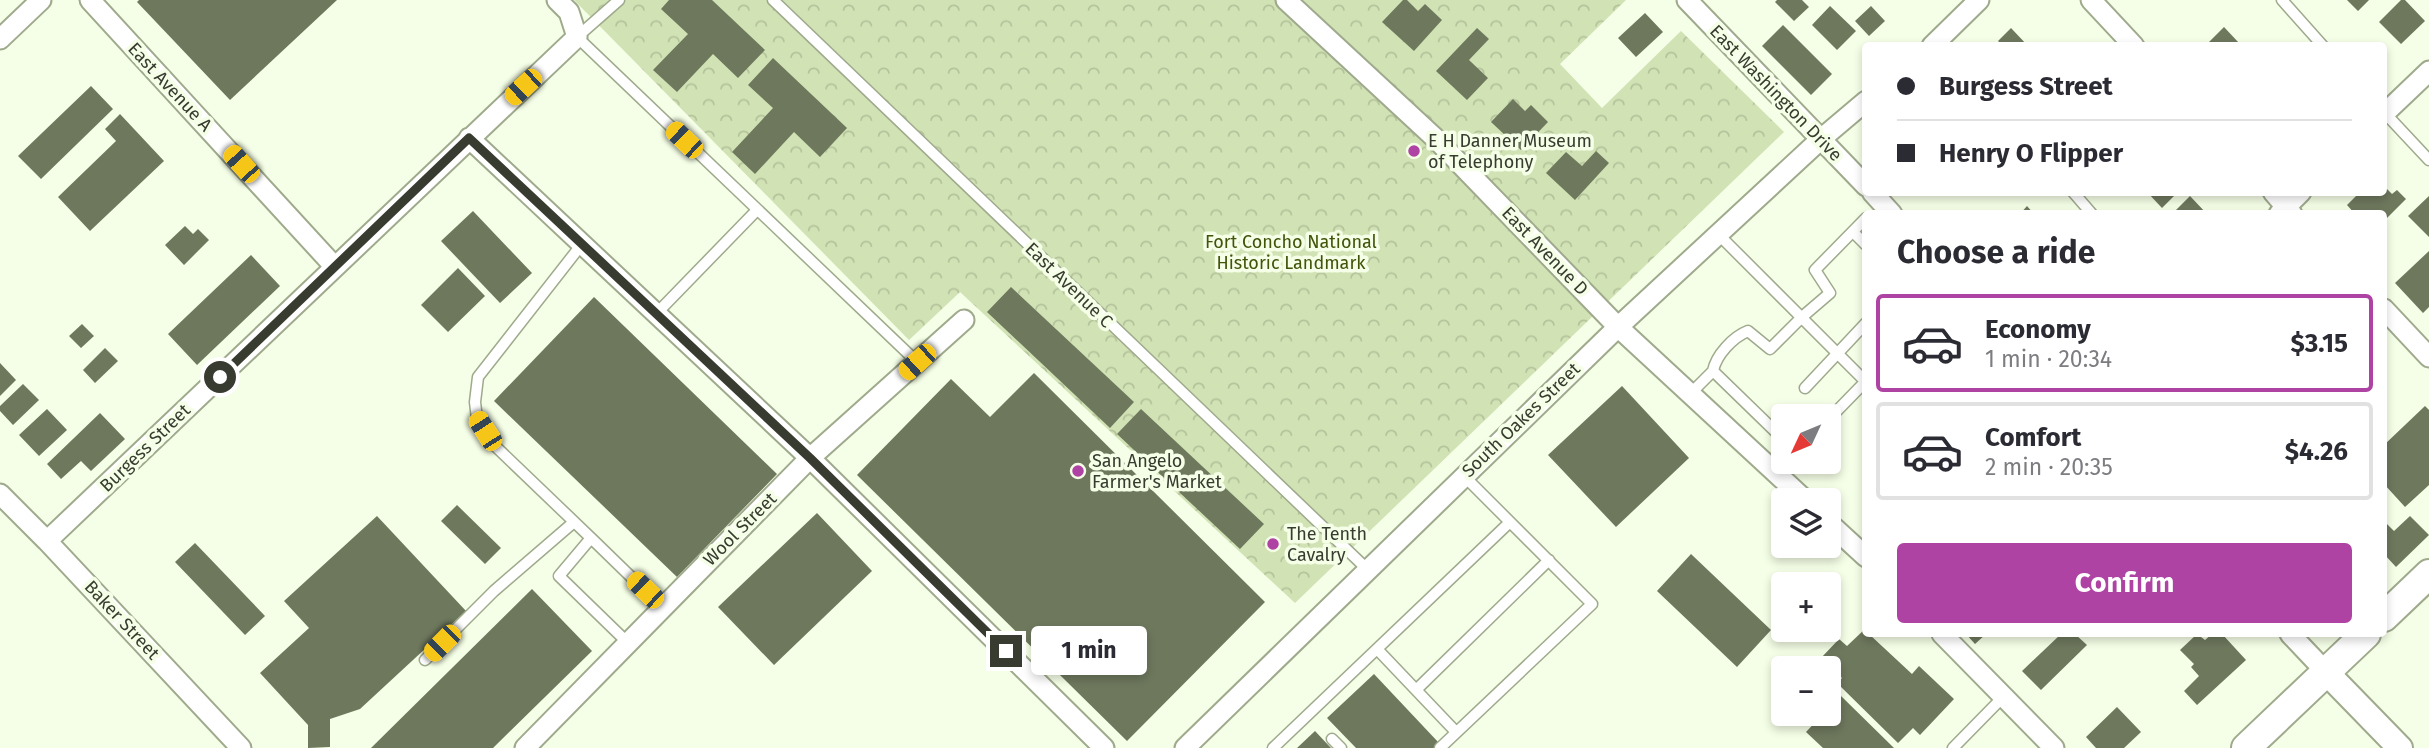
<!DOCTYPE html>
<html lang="en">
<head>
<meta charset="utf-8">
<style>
	:root { --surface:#fff; --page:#f2f2f3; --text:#2b2b33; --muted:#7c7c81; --line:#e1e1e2; --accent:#ae43a3 }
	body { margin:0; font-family:"Fira Sans",sans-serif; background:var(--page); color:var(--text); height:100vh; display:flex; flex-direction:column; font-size:26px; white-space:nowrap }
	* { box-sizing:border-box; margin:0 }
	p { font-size:23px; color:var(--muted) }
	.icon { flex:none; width:38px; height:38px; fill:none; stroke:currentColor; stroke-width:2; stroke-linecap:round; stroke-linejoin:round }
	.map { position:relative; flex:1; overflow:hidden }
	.details { position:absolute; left:1862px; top:210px; width:525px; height:427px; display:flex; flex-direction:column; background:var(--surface); border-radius:7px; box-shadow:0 4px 10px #0003 }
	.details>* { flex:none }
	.hud { position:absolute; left:1862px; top:42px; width:525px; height:154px; border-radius:7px; box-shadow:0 4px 10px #0003; display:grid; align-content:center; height:154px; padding:0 35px; background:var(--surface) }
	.needle { width:46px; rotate:226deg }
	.buttons { position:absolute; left:1771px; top:404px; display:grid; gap:14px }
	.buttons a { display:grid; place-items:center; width:70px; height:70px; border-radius:7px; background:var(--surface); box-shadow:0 4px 10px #0003; font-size:35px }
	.end { position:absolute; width:32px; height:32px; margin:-16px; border:9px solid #383c30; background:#fff; box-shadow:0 0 0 4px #fff }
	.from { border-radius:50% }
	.bubble { position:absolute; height:49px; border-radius:7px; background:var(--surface); box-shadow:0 4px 10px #0003; font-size:23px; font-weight:700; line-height:49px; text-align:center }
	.car { position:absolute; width:21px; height:42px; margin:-21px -10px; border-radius:9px; box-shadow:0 0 5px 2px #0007; background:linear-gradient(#f5c518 24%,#345 0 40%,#f5c518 0 76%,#345 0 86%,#f5c518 0) }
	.hud b { display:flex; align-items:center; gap:24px; height:66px; font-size:26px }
	.hud b+b { border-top:2px solid var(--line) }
	.hud i { width:18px; height:18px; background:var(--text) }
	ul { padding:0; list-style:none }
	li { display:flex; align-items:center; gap:21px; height:98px; margin:0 14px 10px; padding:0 21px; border:4px solid var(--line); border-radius:7px }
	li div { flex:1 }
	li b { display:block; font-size:26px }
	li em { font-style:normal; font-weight:700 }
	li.on { border-color:var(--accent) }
	li>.icon { width:63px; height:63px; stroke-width:1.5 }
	h2 { padding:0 35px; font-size:32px; line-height:84px }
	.cta { display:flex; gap:14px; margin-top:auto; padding:14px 35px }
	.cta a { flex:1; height:80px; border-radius:7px; background:var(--accent); color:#fff; font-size:28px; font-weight:700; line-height:80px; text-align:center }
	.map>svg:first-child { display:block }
	.park { fill:url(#park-crowns) }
	.building { fill:#6e785d }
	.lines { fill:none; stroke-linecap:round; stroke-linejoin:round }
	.service-casing { stroke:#9faa8d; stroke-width:13 }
	.minor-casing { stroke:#9faa8d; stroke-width:23 }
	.tertiary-casing { stroke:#9faa8d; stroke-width:28 }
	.secondary-casing { stroke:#9faa8d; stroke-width:32 }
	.service { stroke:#fff; stroke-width:10 }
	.minor { stroke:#fff; stroke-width:19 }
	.tertiary { stroke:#fff; stroke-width:24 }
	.secondary { stroke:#fff; stroke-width:28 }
	.route { stroke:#383c30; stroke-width:9 }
	.poi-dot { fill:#ae43a3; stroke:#f5fee6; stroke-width:2.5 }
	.labels { text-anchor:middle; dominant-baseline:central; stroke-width:7; stroke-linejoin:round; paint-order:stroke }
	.street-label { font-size:18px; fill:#383c30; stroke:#f5fee6 }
	.poi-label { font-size:18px; fill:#383c30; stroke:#f5fee6; text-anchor:start }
	.park-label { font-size:18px; fill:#41540a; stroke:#f5fee6 }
</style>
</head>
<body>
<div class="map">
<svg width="2429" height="748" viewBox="0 0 2429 748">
	<defs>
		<pattern id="park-crowns" width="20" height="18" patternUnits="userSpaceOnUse" patternTransform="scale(1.75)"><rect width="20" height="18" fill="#d1e2b4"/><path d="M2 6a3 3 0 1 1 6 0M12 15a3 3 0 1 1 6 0" fill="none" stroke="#b4c39b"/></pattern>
	</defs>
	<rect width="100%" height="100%" fill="#f5fee6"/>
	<path class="park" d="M574 0H1626L1560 64 1602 108 1681 31 1784 132 1295 603 960 292 909 340Z"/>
	<path class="building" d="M139 0H337L230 100 137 2Z
		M669 0H712L765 50 738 78 713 54 677 92 653 70 688 34 661 9Z
		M1403 0H1407L1418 11 1425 4 1442 20 1414 51 1382 22Z
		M1777 0H1802L1809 7 1794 21 1775 2Z
		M2347 0H2369L2358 11Z
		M2401 0H2405L2425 21 2401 44 2379 22Z
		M1830 6 1856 31 1837 50 1812 25Z
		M1871 6 1885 21 1869 36 1855 21Z
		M1645 13 1663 32 1636 57 1618 38Z
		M1783 25 1832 74 1811 95 1762 46Z
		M2224 27 2239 43 2237 46H2205Z
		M1477 28 1489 39 1469 60 1488 78 1467 100 1436 71Z
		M2011 28 2028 46H2003L1998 41Z
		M773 58 847 128 820 157 794 132 755 174 732 152 773 108 748 85Z
		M91 86 113 109 41 179 18 156Z
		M1513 99 1525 111 1531 105 1548 122 1521 150 1491 122Z
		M120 114 164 161 90 231 58 197 116 141 105 129Z
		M1596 151 1609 163 1575 200 1546 173 1566 152 1582 166Z
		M2384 186 2392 194 2397 190 2406 199 2384 221V214H2355L2347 205 2360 192H2384Z
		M2147 192H2178L2162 208Z
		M2190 196 2207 214H2172Z
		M2429 196V237L2408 216Z
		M2027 206 2034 214H2020Z
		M473 211 532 273 500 303 441 241Z
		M185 226 193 234 198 229 209 240 184 265 165 245Z
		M2429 251V307L2423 313 2395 283Z
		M251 255 280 286 197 365 168 334Z
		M458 268 485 296 448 332 421 305Z
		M1011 287 1134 402 1110 428 987 312Z
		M594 297 777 474 677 577 494 401Z
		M82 324 94 336 81 348 69 336Z
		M105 348 118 361 95 383 83 370Z
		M0 363 16 380 0 396Z
		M1034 373 1265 602 1127 741 857 475 951 379 990 417Z
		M23 384 39 400 13 425 0 411V406Z
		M1622 386 1689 458 1616 527 1548 455Z
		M2425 406 2429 410V485L2405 507 2384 484V445Z
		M47 409 67 430 39 456 19 435Z
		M1141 409 1264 524 1240 549 1117 434Z
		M100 413 125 439 91 471 81 461 61 479 47 464Z
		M457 505 501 548 485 564 441 521Z
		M817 513 872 571 774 665 718 607Z
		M377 516 466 611 360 709 330 719V747L308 748V725L260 673 309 628 284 601Z
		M2410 516 2429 535 2396 567 2384 554V521L2394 531Z
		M195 543 265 616 245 635 175 562Z
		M1691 554 1771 630 1737 667 1657 591Z
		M532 589 592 651 493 748H371Z
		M1866 628V634H1869L1912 674 1919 666 1954 699 1920 735 1913 728 1898 743 1837 683 1842 678 1821 658 1839 639 1847 646Z
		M1966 634H1986L1975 644Z
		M2061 634H2075L2087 645 2041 690 2022 671Z
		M2197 634 2205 640 2212 634H2218L2221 637 2223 635 2246 660 2197 705 2184 691 2199 676 2191 667 2194 664 2180 650Z
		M1374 674 1439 743 1434 748H1356L1327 718Z
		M1841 696 1894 748H1823L1806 732 1823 714H1829V708Z
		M2117 707 2141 732 2124 748H2096L2086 737Z
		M1315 731 1331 748H1297Z"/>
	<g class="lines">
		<defs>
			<path id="service" d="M619 0 577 37 917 362
				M773 0 1367 569
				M2282 0 2323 46
				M2384 112 2429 160
				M2073 192 2092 214
				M1853 232 1866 245
				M1718 234 1866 382
				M582 244 478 377 475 402 477 419 493 444 591 538
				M656 314 757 210
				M1805 388 1866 323
				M1690 394 1713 371
				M1829 419 1866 381
				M1783 439 1713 371C1716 355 1733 337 1748 331L1770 349 1802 317 1830 293 1815 270 1866 218
				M628 643 559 576 591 538 663 608
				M1377 649 1456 732
				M425 660 494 591 574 522
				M1416 690 1549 560
				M1332 739 1341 748
				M1273 748 1510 522
				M1440 748 1592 604 1464 476
				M1953 748 2004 696"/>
			<path id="minor" d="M90 0 335 267
				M1286 0 1436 139 1618 327 1805 500
				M1687 0 1866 186
				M2091 0 2134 46
				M0 39 41 0
				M1932 46 1979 0
				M2384 114 2429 71
				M469 138 810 458 1104 748
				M1872 192 1892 214
				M2273 192 2292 214
				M2279 214 2301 192
				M2384 309 2429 357
				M0 494 47 541 241 748
				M1829 523 1866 557
				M47 541 577 37 569 12 557 0
				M1942 634 2054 748
				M2290 634 2326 672
				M525 748 810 458 964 320
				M1185 748 1618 327 1821 139 1866 101"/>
			<path id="tertiary" d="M2326 672 2400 748"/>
			<path id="secondary" d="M2384 617 2429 574
				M2246 748 2366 634"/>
		</defs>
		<use href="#service" class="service-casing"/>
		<use href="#minor" class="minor-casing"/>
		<use href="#tertiary" class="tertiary-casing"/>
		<use href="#secondary" class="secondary-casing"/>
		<use href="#service" class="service"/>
		<use href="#minor" class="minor"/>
		<use href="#tertiary" class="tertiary"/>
		<use href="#secondary" class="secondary"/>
	</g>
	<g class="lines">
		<path class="route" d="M220 377 469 138 810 458 1006 651"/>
	</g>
	<g class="poi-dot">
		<circle cx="1414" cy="151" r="7"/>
		<circle cx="1078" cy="471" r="7"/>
		<circle cx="1273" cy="544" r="7"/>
	</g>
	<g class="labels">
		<g class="street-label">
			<text transform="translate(170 87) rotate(47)">East Avenue A</text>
			<text transform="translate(1776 93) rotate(46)">East Washington Drive</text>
			<text transform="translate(1545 251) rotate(46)">East Avenue D</text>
			<text transform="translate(1069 285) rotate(44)">East Avenue C</text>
			<text transform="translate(1521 420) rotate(-44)">South Oakes Street</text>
			<text transform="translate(145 448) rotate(-44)">Burgess Street</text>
			<text transform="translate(740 529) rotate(-45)">Wool Street</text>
			<text transform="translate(122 620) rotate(47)">Baker Street</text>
		</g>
		<g class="poi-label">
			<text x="1428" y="141">E H Danner Museum<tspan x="1428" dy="21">of Telephony</tspan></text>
			<text x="1092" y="461">San Angelo<tspan x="1092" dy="21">Farmer's Market</tspan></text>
			<text x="1287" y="534">The Tenth<tspan x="1287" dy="21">Cavalry</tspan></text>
		</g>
		<g class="park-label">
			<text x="1291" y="242">Fort Concho National<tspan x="1291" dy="21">Historic Landmark</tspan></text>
		</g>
	</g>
</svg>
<div class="buttons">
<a><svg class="needle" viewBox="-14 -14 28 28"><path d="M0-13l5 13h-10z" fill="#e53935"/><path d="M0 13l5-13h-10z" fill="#7c7c81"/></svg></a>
<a><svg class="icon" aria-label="layers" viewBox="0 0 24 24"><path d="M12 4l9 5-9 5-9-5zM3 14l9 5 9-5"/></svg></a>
<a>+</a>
<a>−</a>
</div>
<i class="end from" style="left:220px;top:377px"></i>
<i class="end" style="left:1006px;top:651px"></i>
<div class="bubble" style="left:1031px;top:626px;width:116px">1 min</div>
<i class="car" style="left:523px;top:87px;rotate:227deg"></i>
<i class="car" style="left:684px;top:140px;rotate:314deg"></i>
<i class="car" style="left:241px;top:164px;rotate:318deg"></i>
<i class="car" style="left:917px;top:362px;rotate:228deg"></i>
<i class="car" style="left:485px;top:431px;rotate:327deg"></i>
<i class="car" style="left:645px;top:590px;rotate:314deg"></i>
<i class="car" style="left:442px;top:643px;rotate:225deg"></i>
<div class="hud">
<b><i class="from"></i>Burgess Street</b>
<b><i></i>Henry O Flipper</b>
</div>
<section class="details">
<h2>Choose a ride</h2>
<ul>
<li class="on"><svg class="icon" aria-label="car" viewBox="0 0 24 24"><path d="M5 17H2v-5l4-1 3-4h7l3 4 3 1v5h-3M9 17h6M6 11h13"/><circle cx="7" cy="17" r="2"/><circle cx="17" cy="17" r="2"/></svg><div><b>Economy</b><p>1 min · 20:34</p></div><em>$3.15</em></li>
<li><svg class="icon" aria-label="car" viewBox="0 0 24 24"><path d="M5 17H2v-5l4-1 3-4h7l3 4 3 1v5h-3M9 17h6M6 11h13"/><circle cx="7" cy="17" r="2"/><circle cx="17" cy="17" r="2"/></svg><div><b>Comfort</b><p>2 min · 20:35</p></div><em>$4.26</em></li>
</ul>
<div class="cta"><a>Confirm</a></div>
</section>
</div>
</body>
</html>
